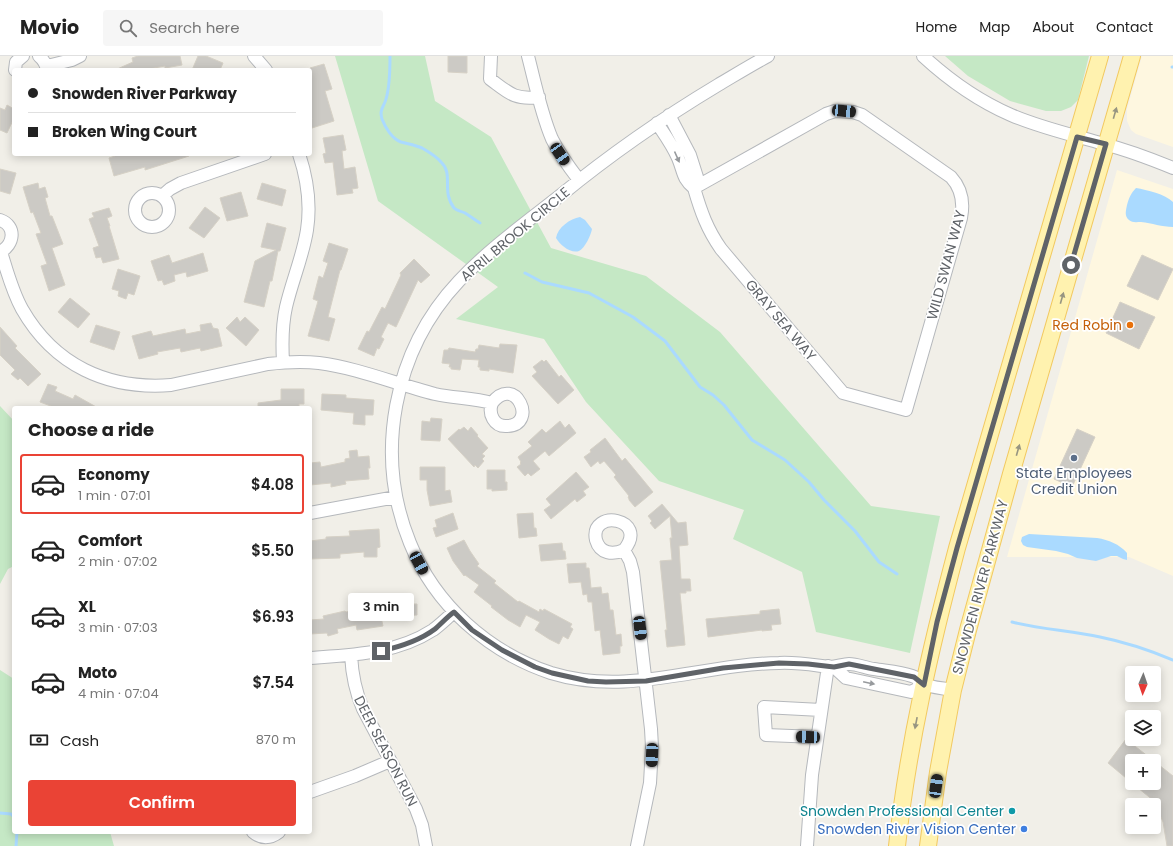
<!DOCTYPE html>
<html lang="en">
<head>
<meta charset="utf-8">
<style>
	:root { --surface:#fff; --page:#f6f6f6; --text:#222; --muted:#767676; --line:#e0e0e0; --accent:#ea4335 }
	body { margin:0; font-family:Poppins,sans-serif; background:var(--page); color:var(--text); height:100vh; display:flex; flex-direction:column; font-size:15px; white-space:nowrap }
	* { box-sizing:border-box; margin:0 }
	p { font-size:13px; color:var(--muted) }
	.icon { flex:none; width:22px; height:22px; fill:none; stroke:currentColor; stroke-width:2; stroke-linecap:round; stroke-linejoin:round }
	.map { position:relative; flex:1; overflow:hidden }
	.panel { position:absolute; left:12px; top:350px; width:300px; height:428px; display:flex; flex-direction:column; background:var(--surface); border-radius:4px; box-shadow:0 2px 10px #0003 }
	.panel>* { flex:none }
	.hud { position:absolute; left:12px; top:12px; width:300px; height:88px; border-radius:4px; box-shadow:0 2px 10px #0003; display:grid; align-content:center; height:88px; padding:0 16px; background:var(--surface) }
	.needle { width:26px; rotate:182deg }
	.buttons { position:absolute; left:1125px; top:610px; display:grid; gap:8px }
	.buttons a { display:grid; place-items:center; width:36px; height:36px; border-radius:4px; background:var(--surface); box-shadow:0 2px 10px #0003; font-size:20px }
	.end { position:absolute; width:18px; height:18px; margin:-9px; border:5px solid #5f6368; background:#fff; box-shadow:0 0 0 2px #fff }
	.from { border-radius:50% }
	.bubble { position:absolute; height:28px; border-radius:4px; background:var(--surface); box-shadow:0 2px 10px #0003; font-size:13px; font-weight:600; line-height:28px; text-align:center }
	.car { position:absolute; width:12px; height:24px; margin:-12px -6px; border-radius:5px; box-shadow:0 0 3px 1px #0007; background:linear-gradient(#222 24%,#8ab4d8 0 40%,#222 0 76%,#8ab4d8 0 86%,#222 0) }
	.hud b { display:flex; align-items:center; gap:14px; height:38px; font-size:15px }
	.hud b+b { border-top:1px solid var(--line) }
	.hud i { width:10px; height:10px; background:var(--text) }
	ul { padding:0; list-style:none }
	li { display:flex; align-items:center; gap:12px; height:60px; margin:0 8px 6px; padding:0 8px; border:2px solid transparent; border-radius:4px }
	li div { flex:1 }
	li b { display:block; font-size:15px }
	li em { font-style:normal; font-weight:600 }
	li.current { border-color:var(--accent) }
	li>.icon { width:36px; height:36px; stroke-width:1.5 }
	h2 { padding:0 16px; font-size:18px; line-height:48px }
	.pay { display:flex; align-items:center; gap:10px; height:44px; padding:0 16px; font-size:15px }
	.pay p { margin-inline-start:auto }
	.button { display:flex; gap:8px; margin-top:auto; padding:8px 16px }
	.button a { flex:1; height:46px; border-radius:4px; background:var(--accent); color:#fff; font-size:16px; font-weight:600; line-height:46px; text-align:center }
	header { display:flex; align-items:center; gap:24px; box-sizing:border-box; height:56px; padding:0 20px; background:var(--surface); border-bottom:1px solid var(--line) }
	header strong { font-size:19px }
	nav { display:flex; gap:22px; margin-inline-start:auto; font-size:14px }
	.search { width:280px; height:36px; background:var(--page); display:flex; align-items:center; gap:10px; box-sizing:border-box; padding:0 14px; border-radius:4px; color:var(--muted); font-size:15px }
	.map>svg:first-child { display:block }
	.commercial { fill:#fef7e0 }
	.green { fill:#c5e8c5 }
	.water { fill:#aadaff }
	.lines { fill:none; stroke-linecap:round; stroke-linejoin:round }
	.stream { stroke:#aadaff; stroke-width:3 }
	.building { fill:#cccac5; stroke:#d6d1c6 }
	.minor-casing { stroke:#b5b8bc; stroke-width:14 }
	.major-casing { stroke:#f2c960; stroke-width:18 }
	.minor { stroke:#fff; stroke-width:12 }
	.major { stroke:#fff2af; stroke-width:16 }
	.oneway { fill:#979581 }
	.oneway2 { fill:#979a9d }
	.route { stroke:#5f6368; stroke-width:5 }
	.food-dot { fill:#e8710a; stroke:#fff; stroke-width:1.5 }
	.service-dot { fill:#5c6f8a; stroke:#fff; stroke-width:1.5 }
	.culture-dot { fill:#0f9aa8; stroke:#fff; stroke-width:1.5 }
	.shop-dot { fill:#3f7fe0; stroke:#fff; stroke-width:1.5 }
	.labels { text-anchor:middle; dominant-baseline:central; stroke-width:3.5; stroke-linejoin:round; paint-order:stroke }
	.street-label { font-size:14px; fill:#5f6368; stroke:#fff }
	.food-label { font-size:14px; fill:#c56008; stroke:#fff; text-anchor:end }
	.service-label { font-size:14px; fill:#4e5e75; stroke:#fff }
	.culture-label { font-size:14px; fill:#0d838f; stroke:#fff; text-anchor:end }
	.shop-label { font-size:14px; fill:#366cbe; stroke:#fff; text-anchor:end }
</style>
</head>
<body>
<header>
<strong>Movio</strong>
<div class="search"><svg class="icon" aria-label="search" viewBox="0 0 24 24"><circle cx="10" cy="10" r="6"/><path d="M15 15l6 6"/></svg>Search here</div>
<nav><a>Home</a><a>Map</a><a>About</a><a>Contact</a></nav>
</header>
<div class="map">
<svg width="1173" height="790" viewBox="0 0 1173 790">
	<rect width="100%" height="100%" fill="#f1efe8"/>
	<path class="commercial" d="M1142 0H1173V91L1136 78 1131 74 1127 65V53Z
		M1117 114 1173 133V520L1129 501H1007Z"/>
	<path class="green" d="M335 0H425L435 45 491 81 551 192 646 220 720 276 871 450 940 460 910 597 816 576 802 516 733 483 744 454 659 425 586 346 544 283 456 263 498 231 378 145Z
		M945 0H1089L1078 44 1071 51 1061 55H1046L1010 45 968 20Z
		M0 350 14 365V510L8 513 0 528Z
		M0 614 14 623V776H110L114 790H0Z"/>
	<path class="water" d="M1136 132C1147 134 1165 138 1173 146V171C1162 171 1152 167 1141 166 1137 166 1132 167 1129 164 1124 160 1126 154 1127 149 1129 142 1131 137 1136 132Z
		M580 161 585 164 592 173C591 179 585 192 579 195 571 198 560 189 556 182 558 171 570 163 580 161Z
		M1029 478 1097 482C1109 484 1119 488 1127 497V504L1123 503 1117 500H1111L1096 505 1077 502 1068 498 1056 495 1027 491 1023 489 1021 485 1022 481Z"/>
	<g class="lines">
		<path class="stream" d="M390 0C390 13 390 30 386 43 384 51 379 53 382 63 385 71 392 83 401 86 408 88 415 89 422 92 429 96 436 100 441 106 454 118 441 135 454 152 457 155 461 155 465 157 470 160 475 164 480 167
			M1172 11H1173
			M525 217 542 226 589 237 633 261 665 285 700 331 713 339 724 349 752 384 785 404 809 426 824 444 855 475 879 506 897 518
			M1012 566C1041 573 1071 575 1100 581 1125 586 1149 594 1173 604
			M0 757 11 758 14 761
			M16 790 17 776"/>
	</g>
	<path class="building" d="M138 0H180L182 9 165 12V10L143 14H115L133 6 132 2Z
		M198 0H206L223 7 220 14H192Z
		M448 0H467V17L448 16Z
		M324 8 332 33 325 35 334 65 312 72 310 64 312 63 310 56V12Z
		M7 49 14 53V62L7 77 0 74V52L5 54Z
		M343 79 346 94 342 95 344 113 355 111 358 132 352 133 353 137 337 139 333 106 325 107 323 98 326 97 323 82Z
		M114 98H189V100L145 114V111L114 120 109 102 115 100Z
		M0 113 16 117 10 138 0 135Z
		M38 127 39 133 45 131 48 141 45 142 50 160H52L63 188 52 192 65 229 49 235 41 210 47 208 36 178 41 177 33 156 31 157 23 131Z
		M262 127 286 134 282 150 257 143Z
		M241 136 248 160 227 165 220 142Z
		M205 151 220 162 204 182 189 172Z
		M109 152 112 160 107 162 110 170H109L119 203 103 207 101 201 96 202 93 192 99 190 89 163 94 161 92 157Z
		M267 167 286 172 280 195H278L272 225H270L264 251 244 246 255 205 276 194 261 191Z
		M329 187 348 193 341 214H340L328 261 335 263 329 285 308 280 318 245 313 243 319 220 323 222 328 207 323 205Z
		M203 197 208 215 187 221 186 216 174 219 175 225 164 229 162 224 158 225 151 205 169 199 172 207Z
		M1142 199 1173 213 1158 244 1127 230Z
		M414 203 430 219 421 227 418 224 396 271 388 267 381 281 384 283 379 293 377 292 374 300 358 293 367 275 369 276 382 251 385 253 401 219 400 217Z
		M118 213 140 220 134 239 128 237 126 243 118 240 119 235 112 233Z
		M70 242 90 258 78 272 58 256Z
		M1120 246 1155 261 1139 293 1106 277Z
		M237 261 240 266 245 261 259 274 246 290 226 272Z
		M211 267 213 272 218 273 222 290 201 295 200 292 181 296 180 292 157 296 158 298 139 303 132 280 151 275 153 280 185 273 186 278 201 275 200 269Z
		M96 269 120 276 114 294 90 286Z
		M0 271 17 290 15 292 41 318 28 330 20 322 18 324 11 318 15 314 0 299Z
		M500 288 517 289 513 317 489 313V315L480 314V311H478L479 304 462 303 460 314 451 313V311H449L450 308 442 307 444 294H448L449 292 475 296 476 293H478L479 289 499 292Z
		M542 304 544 306 546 304 559 321 561 319 574 334 558 348 532 320 537 316 533 311Z
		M48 328 57 331 55 335 73 343 75 339 98 352H56L40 346Z
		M281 333H304V348H299V352H258V347L281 344Z
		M322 338 346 339V342L374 344 373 359H365V369L353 368 354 357 321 354Z
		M431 362 442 363 440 385 421 384 422 365 430 366Z
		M560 365 565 372 569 368 576 377 549 400 545 395 533 405 540 413 531 420 528 417 525 420 517 411 521 408 520 407 521 406 518 401 532 390 528 386 542 373 546 377Z
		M464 371 468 375 471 371 478 379 477 380 488 392 482 398 485 400 482 403 484 405 478 412 475 409 474 411 448 383 459 373 460 374Z
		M1077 373 1095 381 1072 431 1054 423Z
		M605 382 622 405 625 402 653 436 635 451 629 444V443L628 441 629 440 614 421 616 419 604 405 600 408 598 405 591 411 584 401 591 396 590 394Z
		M357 394 358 401 369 400 370 412H368L369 423 345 425 346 428 331 431V427L310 429V407L320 406 321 411 345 406V403L350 402 349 395Z
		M420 411H445V435L450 434 452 446 430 450 427 434V424H420Z
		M487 414H505V426H507V434L492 435V433H487Z
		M576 416 589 431 583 435 586 439 577 446 575 443 551 463 544 454 551 449 546 443Z
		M662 448 678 467 686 466 688 489 679 490 681 523H690L691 535H686V537H680L685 589 667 591 665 574H667L660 505 672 504 670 482H672L670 460 655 473 650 467 652 465 648 460Z
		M453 457 458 473 436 481 433 472 437 471 435 464Z
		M533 457 534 472H536L537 480 519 482 517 458Z
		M379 473 380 491 377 492V501H364V496L340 498V502L310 503V485L326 483V481L350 480 349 475Z
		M464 484 470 495 479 508 477 510 496 525 494 527 518 546 519 545 539 556 540 553 543 555 544 553 572 568 570 571 573 573 568 583 563 580 559 588 549 583 535 574 540 566 526 559 520 571 508 564 491 551 492 550 474 536 479 529 465 519 464 520 453 505 447 492Z
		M562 487 563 495H565L566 503 541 505 539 489Z
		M586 507V512H589L591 532 601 531 602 538 608 537 610 554H613L616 579 621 578 622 590H620V597L603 599 600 574 595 575 592 546H588L587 538 583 539 581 526 569 527 567 508Z
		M406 539V542H412V548H417V559L381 561 383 570 357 574 356 569 337 573 338 577 328 580 327 577 310 578V564L324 563 323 560 345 555 346 556 383 550V548H389L388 540Z
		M779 553 781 568 771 569 772 574 762 575V574L708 581 706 563 760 558V555Z
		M1126 683 1173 720V790H1167L1163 766 1154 745 1132 727H1154V705H1132V727L1108 707Z"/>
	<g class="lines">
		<defs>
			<path id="minor" d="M39 0C44 4 46 8 47 14
				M254 0 266 14
				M491 0 490 23C509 37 514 44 539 41
				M528 0C535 27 541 57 552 83 559 97 569 111 579 124
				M768 0C751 9 735 19 718 29 663 62 611 98 561 139 527 166 489 193 459 225 393 295 374 399 410 487 435 549 488 596 551 617 629 641 701 608 779 607 796 606 813 609 830 611 837 611 843 608 849 608 857 608 866 612 874 613 886 615 900 616 912 620 921 623 914 623 922 627 930 632 944 632 953 634
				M923 0C949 24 979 45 1011 59 1041 72 1073 79 1104 88 1127 94 1151 103 1173 112
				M47 10 72 4 80 0
				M15 14 16 6 23 0
				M835 55 853 56 862 59 951 121C962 133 964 147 961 162L906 354 843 337 721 193C707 173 701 156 694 132L826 58Z
				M657 67C665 79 673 90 678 102 684 116 682 122 694 132L697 121 690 99 669 59
				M135 154a17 17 0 1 1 34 0a17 17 0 1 1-34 0Z
				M162 140 170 133 181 127 265 98
				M0 164C17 170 14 189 0 196
				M1 196C7 215 12 235 22 253 54 309 107 334 171 329L268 308C285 306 302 305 319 307 358 312 396 328 435 338 453 342 473 342 492 347 515 317 539 369 507 370 494 371 488 358 492 347
				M283 306C282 288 282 269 286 251 292 225 303 200 307 174 311 148 307 122 299 98
				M310 457 396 441
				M624 494C613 499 600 498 596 484 589 452 650 462 624 494L630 505 633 516 651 673 652 691 650 727 637 790
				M351 599C352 618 355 635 363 653L416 753 422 769 426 790
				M310 602C352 599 396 598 433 574 440 569 447 562 454 556
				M834 611 846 622 911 636 924 629
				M817 681 766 679 764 651 821 654
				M310 736 355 720 390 705
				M253 776C261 783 270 783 279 776
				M807 790 812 719 828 610"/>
			<path id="major" d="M897 790C908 689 931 590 957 492L1100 0
				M928 790 938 716 953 634 968 574 1011 418 1132 0"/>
		</defs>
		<use href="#minor" class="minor-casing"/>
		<use href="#major" class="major-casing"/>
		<use href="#minor" class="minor"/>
		<use href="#major" class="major"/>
	</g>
	<defs><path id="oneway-solid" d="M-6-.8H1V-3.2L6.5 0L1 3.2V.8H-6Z"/></defs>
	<g class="oneway">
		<use href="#oneway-solid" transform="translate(1115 57) rotate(-74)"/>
		<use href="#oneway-solid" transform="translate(1062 242) rotate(-74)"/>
		<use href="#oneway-solid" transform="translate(1018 394) rotate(-74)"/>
		<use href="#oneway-solid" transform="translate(916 667) rotate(101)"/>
	</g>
	<g class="oneway2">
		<use href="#oneway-solid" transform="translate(677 101) rotate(66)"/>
		<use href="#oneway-solid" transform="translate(869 627) rotate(12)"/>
	</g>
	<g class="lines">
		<path class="route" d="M381 595C399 591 419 585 435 573 441 568 447 561 454 556L472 574 502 594 535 611 552 617 588 625 606 626 646 625 723 612 779 607 808 608 834 611 849 608 914 621 924 629 937 566 957 492 1077 81 1106 88 1071 209"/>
	</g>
	<circle class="food-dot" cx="1130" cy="269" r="4"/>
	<circle class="service-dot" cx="1074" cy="402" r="4"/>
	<circle class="culture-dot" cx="1012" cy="755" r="4"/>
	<circle class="shop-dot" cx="1024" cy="773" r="4"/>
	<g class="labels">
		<g class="street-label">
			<text transform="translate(515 178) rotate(-40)">APRIL BROOK CIRCLE</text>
			<text transform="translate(946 209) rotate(-75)">WILD SWAN WAY</text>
			<text transform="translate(781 264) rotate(50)">GRAY SEA WAY</text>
			<text transform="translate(980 531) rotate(-75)">SNOWDEN RIVER PARKWAY</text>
			<text transform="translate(386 695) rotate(63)">DEER SEASON RUN</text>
		</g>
		<g class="food-label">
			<text x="1122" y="269">Red Robin</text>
		</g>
		<g class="service-label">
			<text x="1074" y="417">State Employees<tspan x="1074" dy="16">Credit Union</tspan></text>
		</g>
		<g class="culture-label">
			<text x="1004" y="755">Snowden Professional Center</text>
		</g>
		<g class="shop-label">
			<text x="1016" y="773">Snowden River Vision Center</text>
		</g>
	</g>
</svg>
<div class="buttons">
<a><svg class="needle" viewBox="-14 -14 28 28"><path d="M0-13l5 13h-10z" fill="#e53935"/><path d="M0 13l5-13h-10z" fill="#767676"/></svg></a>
<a><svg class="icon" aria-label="layers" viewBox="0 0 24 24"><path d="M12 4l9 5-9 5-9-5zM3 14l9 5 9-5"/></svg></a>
<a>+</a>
<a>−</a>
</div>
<i class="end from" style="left:1071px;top:209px"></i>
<i class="end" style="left:381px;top:595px"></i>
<div class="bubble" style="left:348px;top:537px;width:66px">3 min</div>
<i class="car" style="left:844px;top:55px;rotate:95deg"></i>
<i class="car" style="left:560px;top:98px;rotate:146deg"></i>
<i class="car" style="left:419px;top:507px;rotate:152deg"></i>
<i class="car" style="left:640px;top:572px;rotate:173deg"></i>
<i class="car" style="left:808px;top:681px;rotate:272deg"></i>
<i class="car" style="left:652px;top:699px;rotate:182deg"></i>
<i class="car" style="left:936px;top:730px;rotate:8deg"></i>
<div class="hud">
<b><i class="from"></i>Snowden River Parkway</b>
<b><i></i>Broken Wing Court</b>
</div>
<section class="panel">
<h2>Choose a ride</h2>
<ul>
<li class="current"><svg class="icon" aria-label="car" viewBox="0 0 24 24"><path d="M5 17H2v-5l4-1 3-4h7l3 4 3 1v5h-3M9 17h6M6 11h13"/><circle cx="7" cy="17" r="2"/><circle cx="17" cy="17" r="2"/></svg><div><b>Economy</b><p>1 min · 07:01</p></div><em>$4.08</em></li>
<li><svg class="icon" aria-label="car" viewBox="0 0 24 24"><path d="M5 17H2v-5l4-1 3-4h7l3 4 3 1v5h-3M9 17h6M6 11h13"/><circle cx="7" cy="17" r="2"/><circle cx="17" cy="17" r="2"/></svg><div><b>Comfort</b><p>2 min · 07:02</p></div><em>$5.50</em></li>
<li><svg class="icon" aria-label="car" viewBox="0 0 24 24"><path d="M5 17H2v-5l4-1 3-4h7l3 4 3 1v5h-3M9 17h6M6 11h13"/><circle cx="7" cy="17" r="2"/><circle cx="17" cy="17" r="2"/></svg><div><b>XL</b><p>3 min · 07:03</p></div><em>$6.93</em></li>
<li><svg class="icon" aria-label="car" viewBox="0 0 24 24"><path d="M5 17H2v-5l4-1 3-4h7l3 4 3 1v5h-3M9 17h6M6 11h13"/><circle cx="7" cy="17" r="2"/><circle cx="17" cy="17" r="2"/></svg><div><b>Moto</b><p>4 min · 07:04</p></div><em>$7.54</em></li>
</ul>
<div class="pay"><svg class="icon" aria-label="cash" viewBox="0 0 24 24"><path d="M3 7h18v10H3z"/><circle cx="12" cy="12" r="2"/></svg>Cash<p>870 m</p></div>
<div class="button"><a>Confirm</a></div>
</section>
</div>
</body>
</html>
